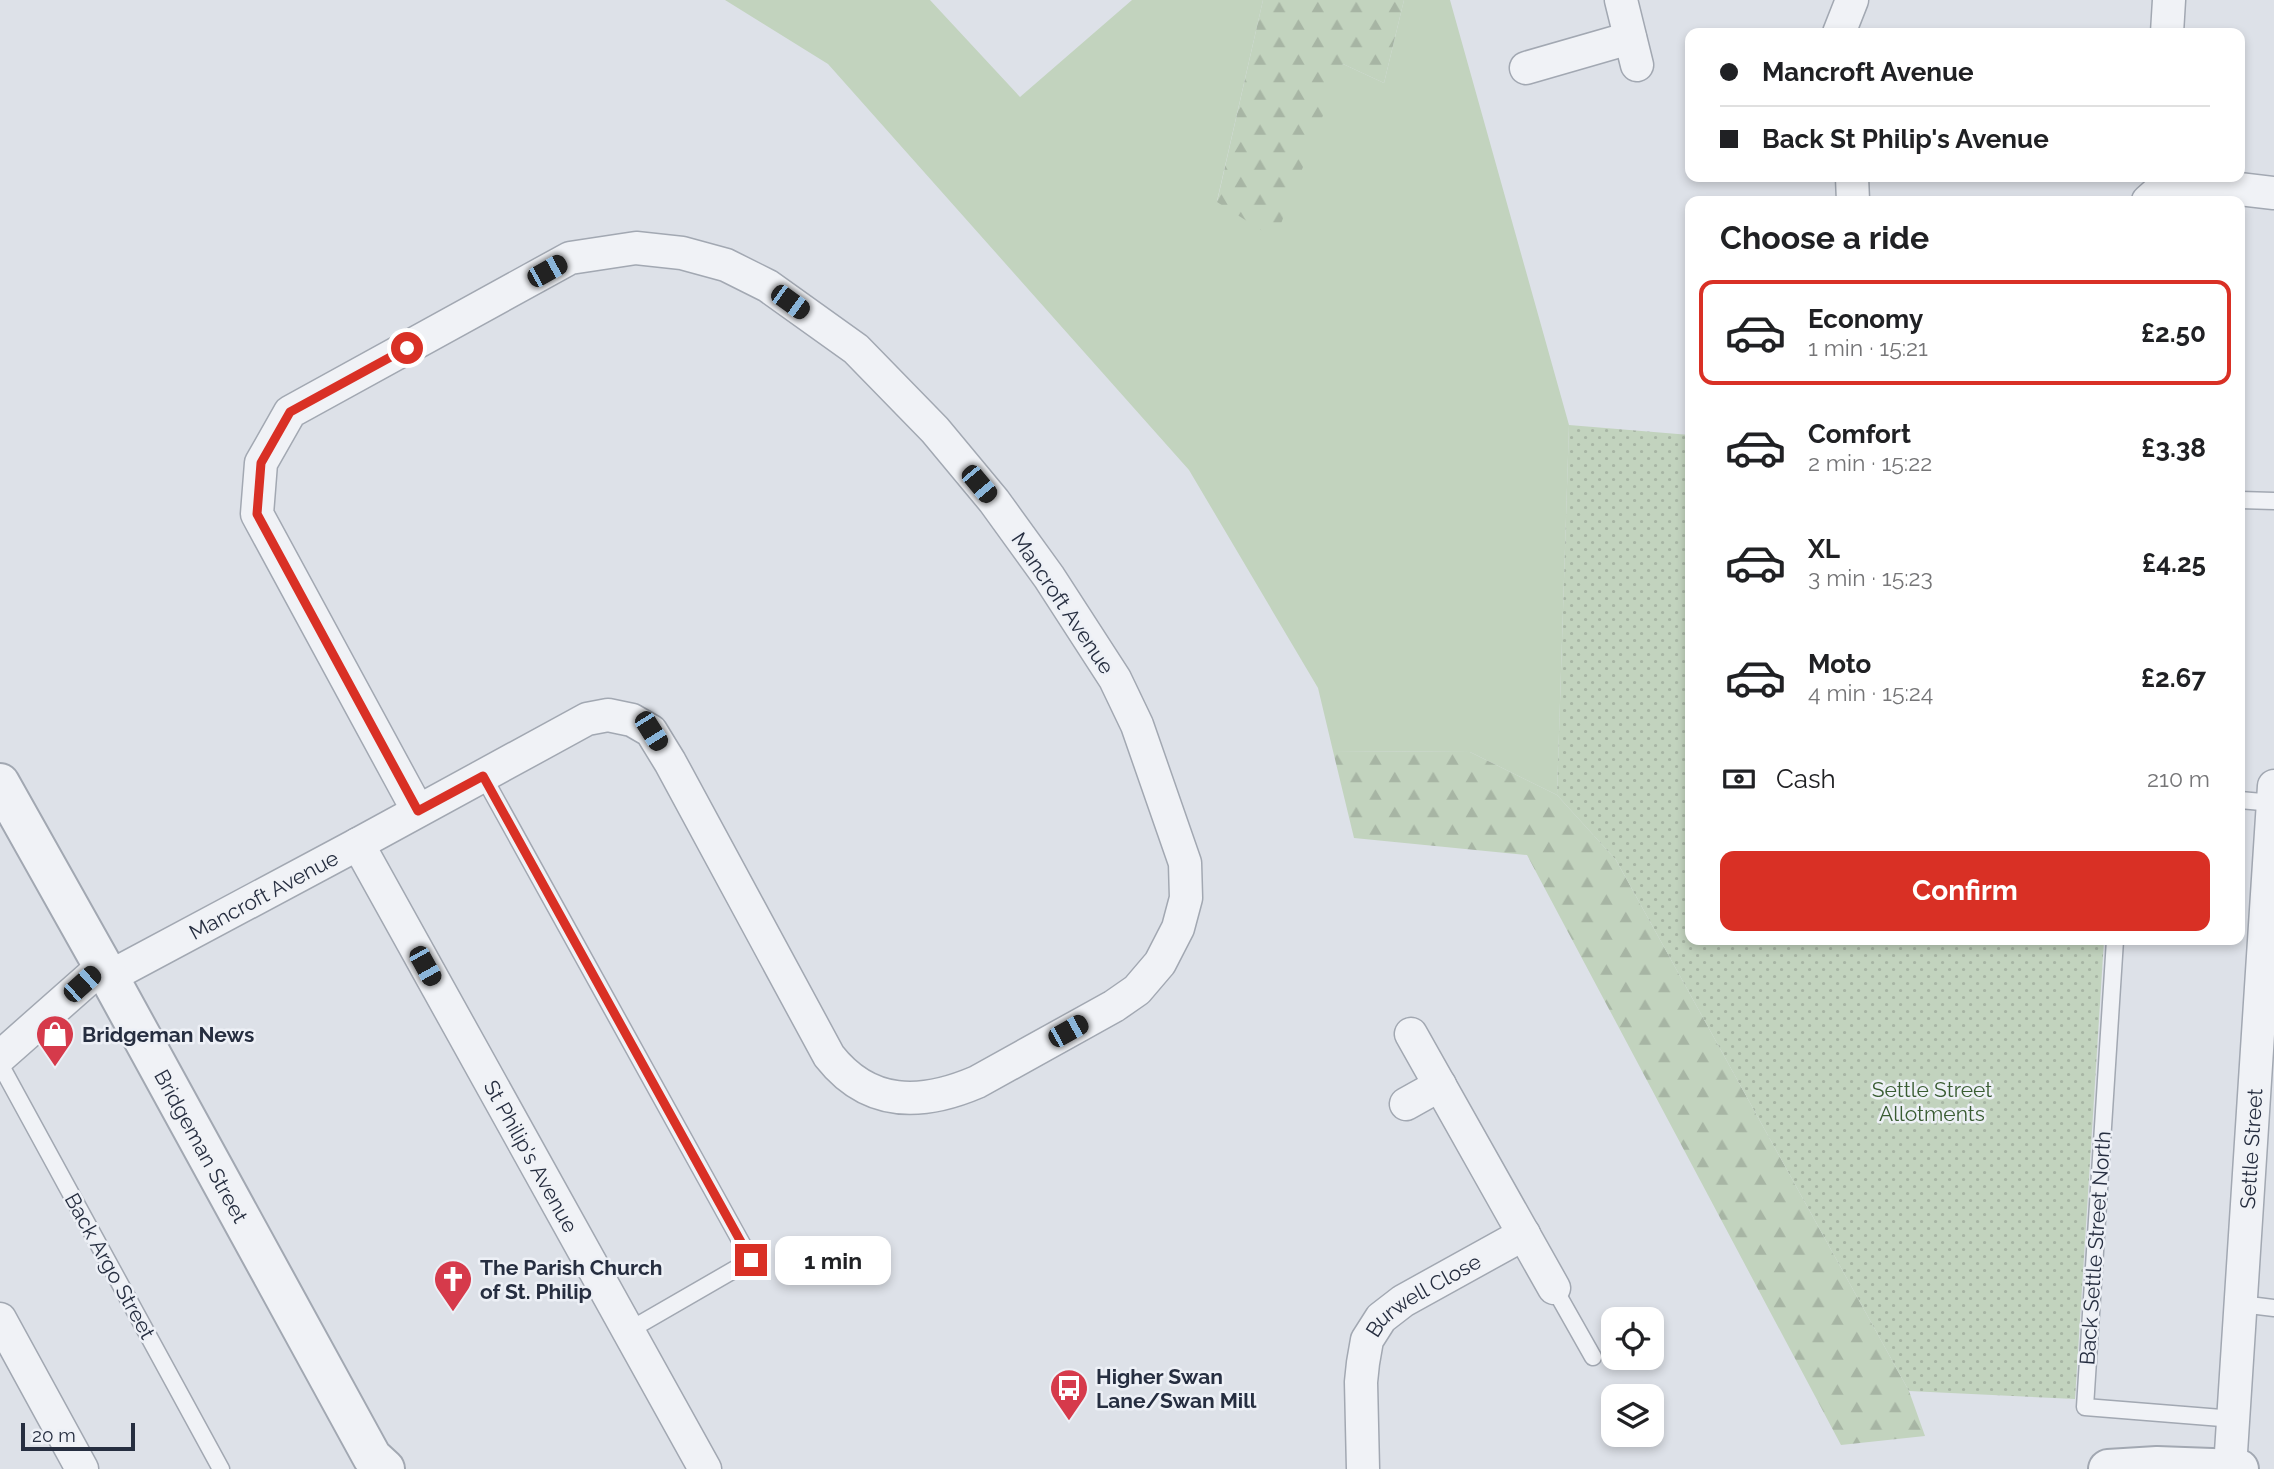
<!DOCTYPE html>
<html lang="en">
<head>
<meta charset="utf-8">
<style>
	:root { --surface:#fff; --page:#f6f6f6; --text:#202124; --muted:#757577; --line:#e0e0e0; --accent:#d93025 }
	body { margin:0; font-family:Raleway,sans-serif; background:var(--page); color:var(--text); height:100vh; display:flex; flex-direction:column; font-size:26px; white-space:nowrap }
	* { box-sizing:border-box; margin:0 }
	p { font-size:23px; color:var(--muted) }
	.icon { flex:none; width:38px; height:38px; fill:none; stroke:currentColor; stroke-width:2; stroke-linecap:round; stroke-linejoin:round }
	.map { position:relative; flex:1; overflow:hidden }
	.drawer { position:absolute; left:1685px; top:196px; width:560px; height:749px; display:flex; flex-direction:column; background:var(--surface); border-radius:14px; box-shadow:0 4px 10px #0003 }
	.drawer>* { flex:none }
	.top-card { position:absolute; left:1685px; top:28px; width:560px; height:154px; border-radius:14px; box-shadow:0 4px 10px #0003; display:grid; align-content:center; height:154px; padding:0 35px; background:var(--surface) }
	.buttons { position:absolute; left:1601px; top:1307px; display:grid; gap:14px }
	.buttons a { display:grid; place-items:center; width:63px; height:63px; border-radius:14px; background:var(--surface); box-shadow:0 4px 10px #0003; font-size:35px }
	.scale { position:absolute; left:21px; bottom:18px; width:114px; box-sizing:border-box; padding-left:7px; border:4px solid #262e40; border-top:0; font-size:19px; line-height:24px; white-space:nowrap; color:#262e40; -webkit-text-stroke:5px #edf0f6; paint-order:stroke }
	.end { position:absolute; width:32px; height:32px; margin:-16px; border:9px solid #d93025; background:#fff; box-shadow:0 0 0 4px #fff }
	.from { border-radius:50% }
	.bubble { position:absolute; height:49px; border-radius:14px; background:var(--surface); box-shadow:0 4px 10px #0003; font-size:23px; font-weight:700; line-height:49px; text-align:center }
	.car { position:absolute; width:21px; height:42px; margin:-21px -10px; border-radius:9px; box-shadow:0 0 5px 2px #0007; background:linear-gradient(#222 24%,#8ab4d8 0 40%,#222 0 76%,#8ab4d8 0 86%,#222 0) }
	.top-card b { display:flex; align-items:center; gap:24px; height:66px; font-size:26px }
	.top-card b+b { border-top:2px solid var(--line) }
	.top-card i { width:18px; height:18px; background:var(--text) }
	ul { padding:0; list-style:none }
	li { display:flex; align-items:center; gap:21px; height:105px; margin:0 14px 10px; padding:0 21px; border:4px solid transparent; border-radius:14px }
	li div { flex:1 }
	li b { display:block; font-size:26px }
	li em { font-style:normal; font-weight:700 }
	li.on { border-color:var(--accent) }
	li>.icon { width:63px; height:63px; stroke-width:1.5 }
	h2 { padding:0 35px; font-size:32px; line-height:84px }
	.pay { display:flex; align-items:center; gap:18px; height:77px; padding:0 35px; font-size:26px }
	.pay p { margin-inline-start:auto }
	.action { display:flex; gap:14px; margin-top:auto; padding:14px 35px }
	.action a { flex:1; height:80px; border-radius:14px; background:var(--accent); color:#fff; font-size:28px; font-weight:700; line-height:80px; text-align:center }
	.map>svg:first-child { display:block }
	.grass { fill:#c2d3be }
	.forest { fill:url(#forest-firs) }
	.garden { fill:url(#garden-dots) }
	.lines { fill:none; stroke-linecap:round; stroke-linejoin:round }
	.service-casing { stroke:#a2a8b2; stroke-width:19 }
	.minor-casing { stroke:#a2a8b2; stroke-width:35 }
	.tertiary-casing { stroke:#a2a8b2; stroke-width:42 }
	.service { stroke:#f0f2f6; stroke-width:16 }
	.minor { stroke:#f0f2f6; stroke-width:32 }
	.tertiary { stroke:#f0f2f6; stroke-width:38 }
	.route { stroke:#d93025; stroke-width:9 }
	.labels { text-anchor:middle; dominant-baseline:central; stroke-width:5; stroke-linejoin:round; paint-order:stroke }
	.street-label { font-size:21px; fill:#262e40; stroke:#edf0f6 }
	.poi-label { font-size:21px; font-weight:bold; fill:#262e40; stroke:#edf0f6; text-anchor:start }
	.park-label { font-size:21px; fill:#395c32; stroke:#edf0f6 }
</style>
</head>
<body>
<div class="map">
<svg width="2274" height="1469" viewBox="0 0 2274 1469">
	<defs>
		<pattern id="forest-firs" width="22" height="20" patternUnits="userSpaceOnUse" patternTransform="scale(1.75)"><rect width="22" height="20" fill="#c2d3be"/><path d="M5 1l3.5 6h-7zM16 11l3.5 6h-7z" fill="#a7b5a4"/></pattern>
		<pattern id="garden-dots" width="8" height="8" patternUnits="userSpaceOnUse" patternTransform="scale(1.75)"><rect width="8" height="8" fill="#c2d3be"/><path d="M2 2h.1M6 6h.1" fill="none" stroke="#a7b5a4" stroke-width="1.8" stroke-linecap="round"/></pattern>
	</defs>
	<rect width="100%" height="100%" fill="#dde1e8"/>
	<path class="grass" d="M725 0H930L1020 97 1132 0H1263L1217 201 1343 64 1384 83 1404 0H1450L1569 425 1557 795 1470 752 1333 751 1318 688 1189 470 828 64Z"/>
	<path class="forest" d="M1263 0H1404L1384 83 1343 64 1275 239 1217 202Z
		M1333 751 1470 752 1557 795 1616 860 1909 1391 1925 1436 1841 1445 1527 855 1354 838Z"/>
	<path class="garden" d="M1569 425 1690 435V940H2104L2075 1399 1909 1391 1616 860 1557 795Z"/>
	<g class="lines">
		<defs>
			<path id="service" d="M2240 500 2274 501
				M483 776 751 1260 628 1331
				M2240 800 2273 803
				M2115 940 2085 1407 2234 1419
				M0 1064 221 1469
				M1554 1288 1593 1357
				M2241 1304 2274 1308"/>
			<g id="minor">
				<path d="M1621 0 1637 65"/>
				<path d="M1839 33 1852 0"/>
				<path d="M2167 33 2169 0"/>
				<path d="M1526 68 1630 38"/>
				<path d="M1852 177 1853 201"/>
				<path d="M2148 201 2166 185 2180 182 2274 193"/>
				<path id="s1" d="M358 844 705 1469"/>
				<path id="s2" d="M109 977 358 844 587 719 608 715 632 720 651 731 670 762 829 1056C869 1107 921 1106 977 1082L1114 1006 1137 990 1160 963 1178 928 1186 898 1185 863 1137 725 1115 679 1049 577 994 501 935 430 856 349 768 286 726 265 682 253 636 248 570 258 290 412 261 463 257 514 418 811"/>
				<path d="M1411 1034 1554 1288"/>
				<path d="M0 1057 103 966"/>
				<path d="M1406 1104 1440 1085"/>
				<path d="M0 1319 82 1469"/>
				<path id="s3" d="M2230 1468 2274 786"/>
				<path id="s4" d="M1363 1469 1361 1382 1363 1363 1367 1340 1381 1318 1403 1301 1524 1234"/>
			</g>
			<g id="tertiary">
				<path id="s5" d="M0 783 109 977 372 1457 385 1469"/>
				<path d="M2108 1469 2157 1466 2239 1469"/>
			</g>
		</defs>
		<use href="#service" class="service-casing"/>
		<use href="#minor" class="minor-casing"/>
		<use href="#tertiary" class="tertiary-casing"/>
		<use href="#service" class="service"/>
		<use href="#minor" class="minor"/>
		<use href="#tertiary" class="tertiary"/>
	</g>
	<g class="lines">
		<path class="route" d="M407 348 290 412 261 463 257 514 418 811 483 776 751 1260"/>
	</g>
	<defs>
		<symbol id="shop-pin" viewBox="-11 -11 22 30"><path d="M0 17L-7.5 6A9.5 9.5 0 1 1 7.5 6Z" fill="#d63a4b" stroke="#edf0f6"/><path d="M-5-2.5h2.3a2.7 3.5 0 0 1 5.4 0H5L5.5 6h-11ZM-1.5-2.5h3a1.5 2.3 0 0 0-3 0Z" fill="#fff"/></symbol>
		<symbol id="church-pin" viewBox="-11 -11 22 30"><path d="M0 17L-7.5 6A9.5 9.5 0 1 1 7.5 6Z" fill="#d63a4b" stroke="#edf0f6"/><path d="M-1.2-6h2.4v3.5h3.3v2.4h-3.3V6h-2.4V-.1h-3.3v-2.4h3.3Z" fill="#fff"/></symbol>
		<symbol id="bus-pin" viewBox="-11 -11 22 30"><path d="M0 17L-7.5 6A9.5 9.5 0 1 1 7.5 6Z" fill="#d63a4b" stroke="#edf0f6"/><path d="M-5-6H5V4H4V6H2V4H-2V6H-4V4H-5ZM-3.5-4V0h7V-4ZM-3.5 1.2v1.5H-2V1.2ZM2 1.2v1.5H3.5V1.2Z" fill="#fff"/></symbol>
	</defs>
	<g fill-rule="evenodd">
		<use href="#shop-pin" x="33" y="1012" width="44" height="60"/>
		<use href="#church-pin" x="431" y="1257" width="44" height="60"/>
		<use href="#bus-pin" x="1047" y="1366" width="44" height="60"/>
	</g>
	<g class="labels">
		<g class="street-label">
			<text transform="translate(1063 603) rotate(56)">Mancroft Avenue</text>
			<text stroke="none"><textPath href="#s2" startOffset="175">Mancroft Avenue</textPath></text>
			<text stroke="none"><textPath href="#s5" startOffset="415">Bridgeman Street</textPath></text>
			<text stroke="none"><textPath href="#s3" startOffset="320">Settle Street</textPath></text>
			<text stroke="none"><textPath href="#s1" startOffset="357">St Philip's Avenue</textPath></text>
			<text transform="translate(2095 1248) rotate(-86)">Back Settle Street North</text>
			<text transform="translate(110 1266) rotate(61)">Back Argo Street</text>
			<text stroke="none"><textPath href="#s4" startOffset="203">Burwell Close</textPath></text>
		</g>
		<g class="poi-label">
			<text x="82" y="1034">Bridgeman News</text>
			<text x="480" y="1267">The Parish Church<tspan x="480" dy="24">of St. Philip</tspan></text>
			<text x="1096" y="1376">Higher Swan<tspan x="1096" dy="24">Lane/Swan Mill</tspan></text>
		</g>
		<g class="park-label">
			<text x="1932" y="1089">Settle Street<tspan x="1932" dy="24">Allotments</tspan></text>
		</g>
	</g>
</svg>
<div class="buttons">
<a><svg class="icon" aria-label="locate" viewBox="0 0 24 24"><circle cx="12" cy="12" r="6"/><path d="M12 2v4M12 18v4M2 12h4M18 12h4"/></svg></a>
<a><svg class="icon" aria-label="layers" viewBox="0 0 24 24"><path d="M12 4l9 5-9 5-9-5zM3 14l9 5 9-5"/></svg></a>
</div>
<div class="scale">20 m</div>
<i class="end from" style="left:407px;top:348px"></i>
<i class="end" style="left:751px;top:1260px"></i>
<div class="bubble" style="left:775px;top:1236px;width:116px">1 min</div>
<i class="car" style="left:547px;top:271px;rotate:61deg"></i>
<i class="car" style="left:790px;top:302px;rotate:126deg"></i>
<i class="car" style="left:979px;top:484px;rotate:140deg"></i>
<i class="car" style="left:651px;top:731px;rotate:148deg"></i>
<i class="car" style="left:425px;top:966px;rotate:151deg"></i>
<i class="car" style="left:82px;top:984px;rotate:48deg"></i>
<i class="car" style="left:1068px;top:1031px;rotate:61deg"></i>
<div class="top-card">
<b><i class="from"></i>Mancroft Avenue</b>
<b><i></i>Back St Philip's Avenue</b>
</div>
<section class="drawer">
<h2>Choose a ride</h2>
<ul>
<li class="on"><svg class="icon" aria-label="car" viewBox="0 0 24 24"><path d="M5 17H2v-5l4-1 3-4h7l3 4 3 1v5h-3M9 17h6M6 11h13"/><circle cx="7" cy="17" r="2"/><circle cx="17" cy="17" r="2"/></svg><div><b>Economy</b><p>1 min · 15:21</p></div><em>£2.50</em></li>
<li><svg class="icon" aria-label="car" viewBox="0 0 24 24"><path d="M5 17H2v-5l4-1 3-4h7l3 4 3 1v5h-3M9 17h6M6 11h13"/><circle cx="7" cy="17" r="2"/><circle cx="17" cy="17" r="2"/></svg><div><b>Comfort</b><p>2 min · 15:22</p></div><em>£3.38</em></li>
<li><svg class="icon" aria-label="car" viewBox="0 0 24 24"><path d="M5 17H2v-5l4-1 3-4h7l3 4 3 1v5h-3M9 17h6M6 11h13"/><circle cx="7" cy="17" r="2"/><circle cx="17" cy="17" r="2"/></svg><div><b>XL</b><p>3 min · 15:23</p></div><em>£4.25</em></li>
<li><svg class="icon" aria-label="car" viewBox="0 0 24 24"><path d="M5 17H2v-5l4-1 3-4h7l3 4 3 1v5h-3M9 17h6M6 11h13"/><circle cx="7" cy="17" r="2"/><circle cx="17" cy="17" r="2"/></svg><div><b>Moto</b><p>4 min · 15:24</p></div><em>£2.67</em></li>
</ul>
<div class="pay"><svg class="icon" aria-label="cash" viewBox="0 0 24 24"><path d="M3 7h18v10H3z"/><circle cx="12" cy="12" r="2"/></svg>Cash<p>210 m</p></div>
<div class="action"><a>Confirm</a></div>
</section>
</div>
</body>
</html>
